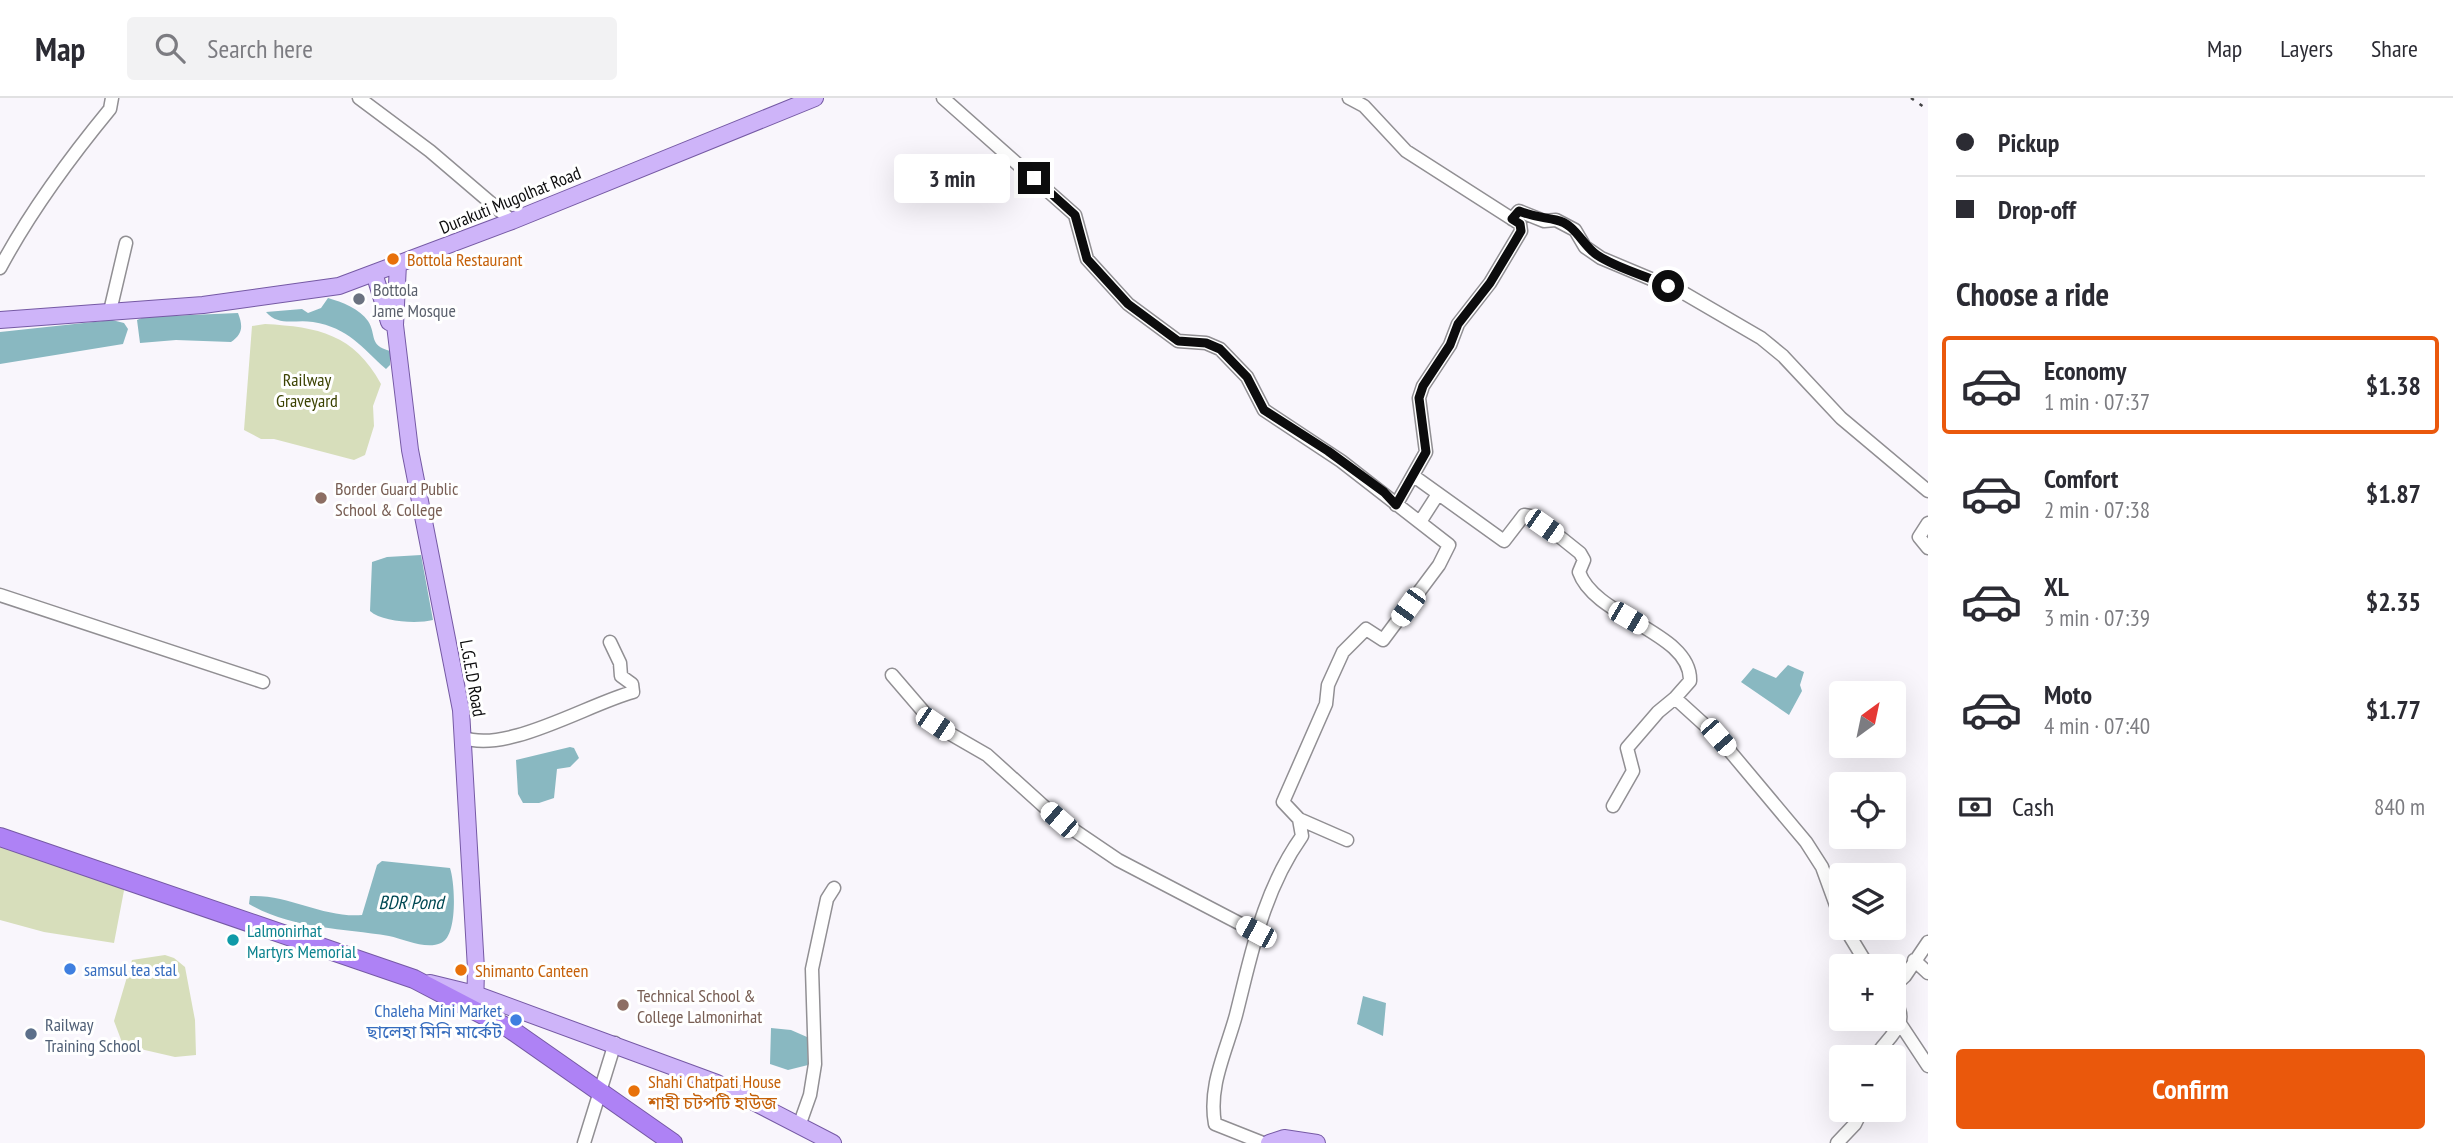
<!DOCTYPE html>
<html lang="en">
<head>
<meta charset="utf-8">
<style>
	:root { --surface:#fff; --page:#f2f2f3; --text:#2b2b33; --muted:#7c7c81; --line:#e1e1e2; --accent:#ea580c }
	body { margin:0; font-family:"PT Sans Narrow","Noto Sans Bengali",sans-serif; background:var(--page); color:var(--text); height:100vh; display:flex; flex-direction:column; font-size:26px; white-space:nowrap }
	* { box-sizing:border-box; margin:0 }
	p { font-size:23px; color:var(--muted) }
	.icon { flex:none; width:38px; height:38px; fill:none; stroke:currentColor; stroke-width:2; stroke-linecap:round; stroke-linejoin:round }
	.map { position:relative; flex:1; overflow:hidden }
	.panel { display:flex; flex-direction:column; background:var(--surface); width:525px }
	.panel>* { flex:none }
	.guide { display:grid; align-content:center; height:154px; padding:0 28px; background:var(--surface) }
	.needle { width:46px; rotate:33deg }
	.fabs { position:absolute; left:1829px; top:583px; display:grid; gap:14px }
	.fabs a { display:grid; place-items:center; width:77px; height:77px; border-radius:7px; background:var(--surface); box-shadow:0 7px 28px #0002; font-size:35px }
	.end { position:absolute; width:32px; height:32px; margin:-16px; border:9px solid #0c0c0d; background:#fff; box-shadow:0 0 0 4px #fff }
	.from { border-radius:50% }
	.bubble { position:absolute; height:49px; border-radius:7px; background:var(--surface); box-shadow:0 7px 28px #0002; font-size:23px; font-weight:800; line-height:49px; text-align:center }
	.car { position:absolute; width:21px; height:42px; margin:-21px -10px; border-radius:9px; box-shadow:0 0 5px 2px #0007; background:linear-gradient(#fff 24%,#345 0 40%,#fff 0 76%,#345 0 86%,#fff 0) }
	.guide b { display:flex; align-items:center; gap:24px; height:66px; font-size:26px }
	.guide b+b { border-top:2px solid var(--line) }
	.guide i { width:18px; height:18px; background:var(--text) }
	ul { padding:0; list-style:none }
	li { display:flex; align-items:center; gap:21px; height:98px; margin:0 14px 10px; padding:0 14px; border:4px solid transparent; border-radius:7px }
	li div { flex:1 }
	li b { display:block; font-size:26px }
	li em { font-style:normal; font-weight:800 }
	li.active { border-color:var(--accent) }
	li>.icon { width:63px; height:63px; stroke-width:1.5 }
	h2 { padding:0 28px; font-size:32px; line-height:84px }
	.pay { display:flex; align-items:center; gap:18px; height:77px; padding:0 28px; font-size:26px }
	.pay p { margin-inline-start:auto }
	.action { display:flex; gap:14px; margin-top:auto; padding:14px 28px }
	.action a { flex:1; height:80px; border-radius:7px; background:var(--accent); color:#fff; font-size:28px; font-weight:800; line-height:80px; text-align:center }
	header { display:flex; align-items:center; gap:42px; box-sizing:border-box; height:98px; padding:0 35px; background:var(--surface); border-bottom:2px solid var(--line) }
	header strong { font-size:33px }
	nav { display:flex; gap:38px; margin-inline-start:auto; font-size:24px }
	.search { width:490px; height:63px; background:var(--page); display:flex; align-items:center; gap:18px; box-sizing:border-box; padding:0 24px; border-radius:7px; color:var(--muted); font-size:26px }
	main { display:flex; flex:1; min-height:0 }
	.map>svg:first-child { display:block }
	.green { fill:#d7debb }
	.water { fill:#89b8c1 }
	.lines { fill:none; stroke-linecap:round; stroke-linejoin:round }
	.minor-casing { stroke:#918f93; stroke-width:15 }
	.major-casing { stroke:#7559a4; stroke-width:18 }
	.highway-casing { stroke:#7559a4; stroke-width:20 }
	.minor { stroke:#fff; stroke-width:12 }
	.major { stroke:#ceb4f9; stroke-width:16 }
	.highway { stroke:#ae82f5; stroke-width:18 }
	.rail { stroke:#424244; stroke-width:2.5; stroke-dasharray:3.5 7; stroke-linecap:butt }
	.route { stroke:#0c0c0d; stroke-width:9 }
	.food-dot { fill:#e8710a; stroke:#fff; stroke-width:2.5 }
	.worship-dot { fill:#6b7280; stroke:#fff; stroke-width:2.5 }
	.education-dot { fill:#8d6e63; stroke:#fff; stroke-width:2.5 }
	.culture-dot { fill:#0f9aa8; stroke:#fff; stroke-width:2.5 }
	.shop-dot { fill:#3f7fe0; stroke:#fff; stroke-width:2.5 }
	.service-dot { fill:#5c6f8a; stroke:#fff; stroke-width:2.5 }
	.labels { text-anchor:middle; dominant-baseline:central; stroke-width:6; stroke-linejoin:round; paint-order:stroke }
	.street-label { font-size:18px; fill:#0c0c0d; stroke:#fff }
	.food-label { font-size:18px; fill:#c56008; stroke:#fff; text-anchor:start }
	.worship-label { font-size:18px; fill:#5b616d; stroke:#fff; text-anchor:start }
	.park-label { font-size:18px; fill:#3b4202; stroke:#fff }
	.education-label { font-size:18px; fill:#785e54; stroke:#fff; text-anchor:start }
	.culture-label { font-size:18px; fill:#0d838f; stroke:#fff; text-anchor:start }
	.shop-label { font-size:18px; fill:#366cbe; stroke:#fff; text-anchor:start }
	.service-label { font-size:18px; fill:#4e5e75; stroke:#fff; text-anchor:start }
	.water-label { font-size:19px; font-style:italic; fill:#004853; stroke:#fff }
</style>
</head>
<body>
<header>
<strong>Map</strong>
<div class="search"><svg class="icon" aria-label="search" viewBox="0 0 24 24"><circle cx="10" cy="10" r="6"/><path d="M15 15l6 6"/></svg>Search here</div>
<nav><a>Map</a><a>Layers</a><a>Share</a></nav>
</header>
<main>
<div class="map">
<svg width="1928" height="1045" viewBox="0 0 1928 1045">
	<rect width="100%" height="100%" fill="#f9f6fc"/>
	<path class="green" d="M265 226C318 229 354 236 381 286L373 308 374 328 365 357 354 362 274 341H261L244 332 252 228Z
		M0 739 126 782 114 845 44 834 0 822Z
		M165 857 174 860 185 869 195 922 196 957 175 959 123 947 114 923 132 862Z"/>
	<path class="water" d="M328 200C342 204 360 211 368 223 377 237 368 247 390 253V267L386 271C361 249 349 230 313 224 295 221 279 229 266 214L302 211 308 215 321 210Z
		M238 215C243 228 243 236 231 244L176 242 140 245 137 222 144 219Z
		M112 222 124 225 128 231 123 246 0 266V234Z
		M421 457 433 522C417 526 382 524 370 513L372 464 387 459Z
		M1788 567 1804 574 1800 587 1802 593 1789 617 1741 584 1753 570 1776 580Z
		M570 649 574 650 579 660 570 669 557 671 554 700 539 705H523L518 696 516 662Z
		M382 763 450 770C455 785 458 838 441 845 426 852 404 841 389 838 341 830 292 831 249 806L250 798C289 796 323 820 362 817L377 767Z
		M1363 898 1386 905 1383 938 1357 926Z
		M771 930 791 932 807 939 808 967 788 972 770 966Z"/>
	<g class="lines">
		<defs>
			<path id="minor" d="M359 0 430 53 512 123
				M943 0 1075 117 1087 161 1128 206 1178 243 1206 245 1220 251 1247 279 1264 312 1341 363 1449 447 1439 467 1383 542 1366 531 1343 554 1328 587 1326 606 1283 704 1299 721 1302 738C1263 793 1252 854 1236 917 1226 954 1208 988 1215 1026L1263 1045
				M1349 0 1364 8 1406 53 1520 126 1521 133 1490 185 1458 226 1450 247 1423 288 1419 300 1426 354 1396 407
				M1512 121 1519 113 1544 123 1556 122 1575 132 1585 149 1601 160 1682 194 1761 240 1783 258 1841 320 1928 393
				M0 170C31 112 68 62 110 11L112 0
				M110 213 126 145
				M1415 379 1504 443 1524 417 1535 419 1580 455 1584 462 1579 474C1595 520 1692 534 1690 583L1675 600 1718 639 1806 744 1822 769 1841 821
				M1420 424 1438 396
				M1928 425 1919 439 1928 450
				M0 497 263 584
				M892 577 935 627 987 657 1059 722 1118 762 1256 834
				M462 639C505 657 588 606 633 594L632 586 621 578 620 565 610 544
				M1613 708 1633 673 1627 650 1658 614 1675 600
				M1299 721 1347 742
				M1845 830 1868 868
				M1914 862 1928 875
				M1894 888 1905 878 1928 844
				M1901 927 1928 968
				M1875 959C1887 939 1912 926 1894 903
				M799 1028 810 997 815 966 812 871 827 801 834 790
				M584 1045 615 945
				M1837 1045 1855 1026 1862 1012"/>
			<path id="major" d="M398 166 395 227 410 352 461 612 476 871 475 913
				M374 175 389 224 395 227
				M0 222 203 207 339 188 512 123 815 0
				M430 885 475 896 717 985 833 1045
				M1269 1045 1284 1040 1317 1045"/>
			<path id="highway" d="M0 739 414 881 510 931 673 1045"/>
		</defs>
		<use href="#minor" class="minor-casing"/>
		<use href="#major" class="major-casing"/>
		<use href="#highway" class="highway-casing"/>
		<use href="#minor" class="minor"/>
		<use href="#major" class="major"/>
		<use href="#highway" class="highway"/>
		<path class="rail" d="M1911 0 1928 12"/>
	</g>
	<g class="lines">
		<path class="route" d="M1034 80 1075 117 1087 161 1128 206 1178 243 1206 245 1220 251 1247 279 1264 312 1328 353 1384 394 1396 407 1426 354 1419 300 1423 288 1450 247 1458 226 1490 185 1514 145 1521 133 1520 126 1512 121 1519 113C1534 119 1542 119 1556 122 1576 126 1582 147 1597 157 1618 171 1645 177 1668 188"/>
	</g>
	<g class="food-dot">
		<circle cx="393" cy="161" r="7"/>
		<circle cx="461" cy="872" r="7"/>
		<circle cx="634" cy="993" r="7"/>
	</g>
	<circle class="worship-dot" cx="359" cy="201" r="7"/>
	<g class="education-dot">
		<circle cx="321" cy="400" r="7"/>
		<circle cx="623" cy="907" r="7"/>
	</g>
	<circle class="culture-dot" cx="233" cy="842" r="7"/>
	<g class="shop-dot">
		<circle cx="70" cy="871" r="7"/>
		<circle cx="516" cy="922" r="7"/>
	</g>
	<circle class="service-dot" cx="31" cy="936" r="7"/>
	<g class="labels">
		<g class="street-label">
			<text transform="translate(510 102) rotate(-22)">Durakuti Mugolhat Road</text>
			<text transform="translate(473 580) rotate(80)">L.G.E.D Road</text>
		</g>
		<g class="food-label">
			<text x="407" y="161">Bottola Restaurant</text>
			<text x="475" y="872">Shimanto Canteen</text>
			<text x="648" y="983">Shahi Chatpati House<tspan x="648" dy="21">শাহী চটপটি হাউজ</tspan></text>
		</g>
		<g class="worship-label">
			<text x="373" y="191">Bottola<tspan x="373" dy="21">Jame Mosque</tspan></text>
		</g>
		<g class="park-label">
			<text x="307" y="281">Railway<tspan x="307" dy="21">Graveyard</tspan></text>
		</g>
		<g class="education-label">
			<text x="335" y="390">Border Guard Public<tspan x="335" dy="21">School &amp; College</tspan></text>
			<text x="637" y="897">Technical School &amp;<tspan x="637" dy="21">College Lalmonirhat</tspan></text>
		</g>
		<g class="culture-label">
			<text x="247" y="832">Lalmonirhat<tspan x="247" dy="21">Martyrs Memorial</tspan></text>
		</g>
		<g class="shop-label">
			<text x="84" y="871">samsul tea stal</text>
			<text x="502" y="912" text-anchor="end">Chaleha Mini Market<tspan x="502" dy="21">ছালেহা মিনি মার্কেট</tspan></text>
		</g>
		<g class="service-label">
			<text x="45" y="926">Railway<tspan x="45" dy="21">Training School</tspan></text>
		</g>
		<g class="water-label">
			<text x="411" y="804">BDR Pond</text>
		</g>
	</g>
</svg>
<div class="fabs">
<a><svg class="needle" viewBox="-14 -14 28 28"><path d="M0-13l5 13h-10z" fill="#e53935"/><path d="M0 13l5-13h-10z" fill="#7c7c81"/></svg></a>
<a><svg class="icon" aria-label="locate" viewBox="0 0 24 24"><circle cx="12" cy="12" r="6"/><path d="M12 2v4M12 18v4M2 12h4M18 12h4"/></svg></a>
<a><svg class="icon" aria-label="layers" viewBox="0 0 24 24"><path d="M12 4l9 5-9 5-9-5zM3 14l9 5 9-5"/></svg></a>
<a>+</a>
<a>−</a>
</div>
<i class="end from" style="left:1668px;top:188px"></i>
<i class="end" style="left:1034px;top:80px"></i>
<div class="bubble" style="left:894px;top:56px;width:116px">3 min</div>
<i class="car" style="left:1544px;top:428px;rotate:125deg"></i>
<i class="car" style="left:1408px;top:509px;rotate:216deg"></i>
<i class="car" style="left:1628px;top:520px;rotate:120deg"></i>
<i class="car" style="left:935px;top:626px;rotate:124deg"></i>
<i class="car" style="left:1718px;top:639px;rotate:139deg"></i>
<i class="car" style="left:1059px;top:722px;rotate:311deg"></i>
<i class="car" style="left:1256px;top:834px;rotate:298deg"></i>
</div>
<section class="panel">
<div class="guide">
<b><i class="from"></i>Pickup</b>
<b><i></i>Drop-off</b>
</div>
<h2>Choose a ride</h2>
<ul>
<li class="active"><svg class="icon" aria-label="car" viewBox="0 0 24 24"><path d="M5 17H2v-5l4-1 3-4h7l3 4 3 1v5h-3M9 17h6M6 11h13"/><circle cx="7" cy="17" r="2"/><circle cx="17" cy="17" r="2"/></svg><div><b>Economy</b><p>1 min · 07:37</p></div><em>$1.38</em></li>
<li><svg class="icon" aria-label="car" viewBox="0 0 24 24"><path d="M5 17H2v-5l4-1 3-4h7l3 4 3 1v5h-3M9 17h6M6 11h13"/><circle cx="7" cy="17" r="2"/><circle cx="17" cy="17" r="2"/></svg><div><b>Comfort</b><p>2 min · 07:38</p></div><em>$1.87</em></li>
<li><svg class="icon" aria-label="car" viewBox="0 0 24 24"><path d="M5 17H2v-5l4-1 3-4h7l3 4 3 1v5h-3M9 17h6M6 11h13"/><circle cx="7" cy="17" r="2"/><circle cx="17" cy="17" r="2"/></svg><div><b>XL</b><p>3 min · 07:39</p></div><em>$2.35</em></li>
<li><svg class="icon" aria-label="car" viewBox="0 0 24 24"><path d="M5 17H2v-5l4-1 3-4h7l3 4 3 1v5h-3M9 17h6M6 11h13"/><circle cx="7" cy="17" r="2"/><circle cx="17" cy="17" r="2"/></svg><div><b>Moto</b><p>4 min · 07:40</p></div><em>$1.77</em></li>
</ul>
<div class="pay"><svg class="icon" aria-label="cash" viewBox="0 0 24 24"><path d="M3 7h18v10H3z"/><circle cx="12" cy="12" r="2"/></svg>Cash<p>840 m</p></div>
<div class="action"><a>Confirm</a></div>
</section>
</main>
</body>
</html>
